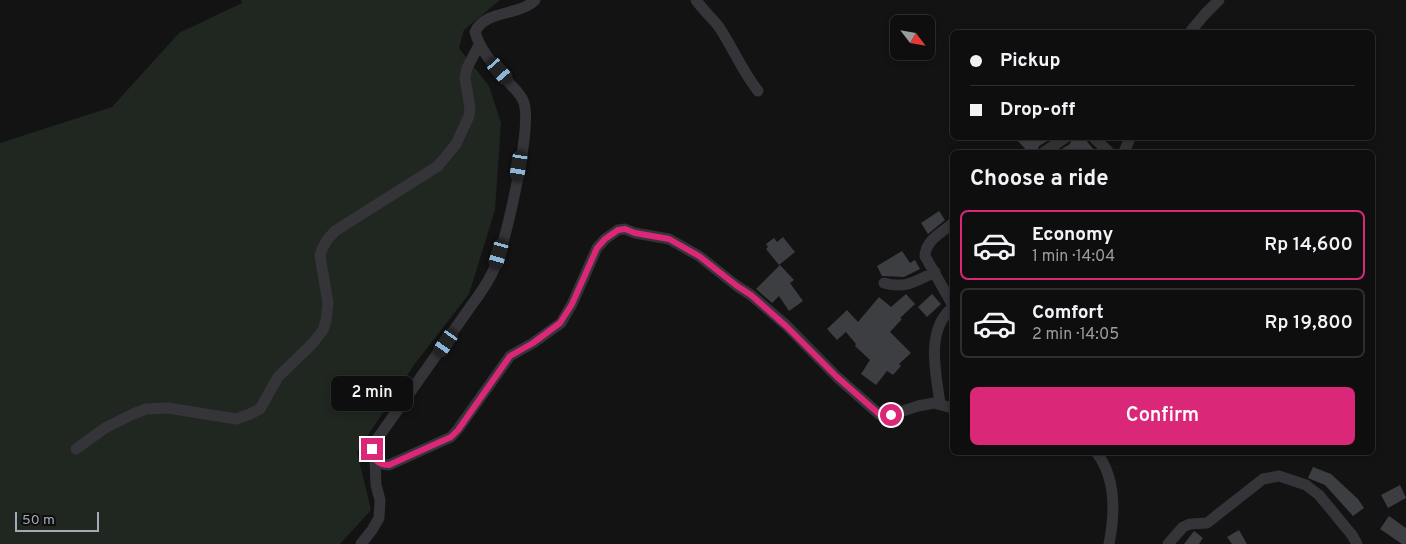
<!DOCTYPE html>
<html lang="en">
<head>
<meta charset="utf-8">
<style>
	:root { --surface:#0e0e0f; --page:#171718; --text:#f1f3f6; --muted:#9b9c9e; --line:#2e2e2f; --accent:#db2777 }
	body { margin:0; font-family:Overpass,sans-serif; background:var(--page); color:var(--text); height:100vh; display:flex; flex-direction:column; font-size:19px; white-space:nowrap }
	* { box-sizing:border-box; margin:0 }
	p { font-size:16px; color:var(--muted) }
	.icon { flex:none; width:28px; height:28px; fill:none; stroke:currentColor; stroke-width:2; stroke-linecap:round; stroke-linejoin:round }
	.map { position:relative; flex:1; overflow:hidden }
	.drawer { position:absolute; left:950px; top:150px; width:425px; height:305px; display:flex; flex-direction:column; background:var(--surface); border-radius:8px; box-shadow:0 2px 8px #0003,0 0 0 1px var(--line) }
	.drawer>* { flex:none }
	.banner { position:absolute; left:950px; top:30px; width:425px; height:110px; border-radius:8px; box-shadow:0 2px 8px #0003,0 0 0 1px var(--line); display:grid; align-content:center; height:110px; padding:0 20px; background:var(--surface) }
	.needle { width:32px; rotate:121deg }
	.fabs { position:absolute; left:890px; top:15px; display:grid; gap:10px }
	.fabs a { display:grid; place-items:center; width:45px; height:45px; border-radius:8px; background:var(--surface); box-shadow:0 2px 8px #0003,0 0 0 1px var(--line); font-size:25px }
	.scale { position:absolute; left:15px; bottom:12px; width:84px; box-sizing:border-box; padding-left:5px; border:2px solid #a4a9b5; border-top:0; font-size:14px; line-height:18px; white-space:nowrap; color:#a4a9b5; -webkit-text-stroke:4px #0e0e0f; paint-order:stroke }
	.end { position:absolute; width:22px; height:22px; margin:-11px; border:6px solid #db2777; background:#fff; box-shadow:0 0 0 2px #fff }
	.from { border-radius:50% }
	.bubble { position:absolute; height:35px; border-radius:8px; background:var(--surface); box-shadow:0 2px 8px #0003,0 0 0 1px var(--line); font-size:16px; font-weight:600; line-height:35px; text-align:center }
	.car { position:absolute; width:15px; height:30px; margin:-15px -8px; border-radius:6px; box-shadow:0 0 4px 1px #0007; background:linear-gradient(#222 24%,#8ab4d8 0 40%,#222 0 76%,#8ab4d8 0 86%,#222 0) }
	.banner b { display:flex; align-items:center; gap:18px; height:48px; font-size:19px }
	.banner b+b { border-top:1px solid var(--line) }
	.banner i { width:12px; height:12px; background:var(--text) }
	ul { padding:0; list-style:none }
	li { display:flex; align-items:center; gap:15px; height:70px; margin:0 10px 8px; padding:0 10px; border:2px solid var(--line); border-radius:8px }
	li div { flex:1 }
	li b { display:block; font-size:19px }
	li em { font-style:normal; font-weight:600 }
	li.on { border-color:var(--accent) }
	li>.icon { width:45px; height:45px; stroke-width:1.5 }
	h2 { padding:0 20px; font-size:22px; line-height:60px }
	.action { display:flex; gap:10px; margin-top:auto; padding:10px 20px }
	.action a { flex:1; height:58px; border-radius:8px; background:var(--accent); color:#fff; font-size:20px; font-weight:600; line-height:58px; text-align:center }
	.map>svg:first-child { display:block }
	.green { fill:#1f2720 }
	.building { fill:#3d3e41 }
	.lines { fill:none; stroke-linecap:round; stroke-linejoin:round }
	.minor { stroke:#343439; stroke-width:11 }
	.route { stroke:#db2777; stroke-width:6 }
</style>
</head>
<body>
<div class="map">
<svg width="1406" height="544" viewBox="0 0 1406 544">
	<rect width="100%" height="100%" fill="#131314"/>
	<path class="green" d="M241 0H500L464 30 459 48 489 86 501 123 495 210 469 294 414 365 357 452 371 510 340 544H0V143L112 107 179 33 242 3Z"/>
	<path class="building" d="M1015 138H1052L1039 146 1037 152H1028Z
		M1072 138H1084L1096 152H1057L1070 144Z
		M939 211 945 220 928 234 921 223Z
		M783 237 795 252 779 265 766 249 768 247 766 244 774 238 777 242Z
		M902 251 910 263 915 260 920 269 904 277 882 276 877 266Z
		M780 265 794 280 790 283 803 301 789 311 779 296 772 303 756 289Z
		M906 294 915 304 900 318 902 319 890 332 911 353 899 364 901 366 893 375 887 371 876 385 861 374 870 360 855 346 856 344 846 332 837 340 827 329 847 310 858 322 879 297 891 307Z
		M932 294 941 304 927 317 918 307Z
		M1313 467 1331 474 1358 499 1364 508 1353 516 1325 485 1308 478Z
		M1400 485 1406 498 1388 508 1381 495Z
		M1389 516 1406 528V544H1402L1380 529Z
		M1239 530 1247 544H1232L1227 537Z
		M1194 531 1203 538 1199 544H1184Z"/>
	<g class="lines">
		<path class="minor" d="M535 0C518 17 486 9 475 32 481 53 497 68 511 85 516 90 522 96 524 103 532 129 506 239 495 267 489 281 480 294 471 306L375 442C370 454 374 465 389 465L451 437 458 429 510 356 533 343 561 323 572 304 597 248 605 239 618 230 625 229 635 233 669 239 699 256 737 286 751 295 786 325 837 377 879 414 891 415 918 406 934 403 952 408
			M696 0C703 10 712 18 719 27 733 48 742 71 758 91
			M1190 32 1205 14 1219 0
			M1094 138 1109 152
			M1044 152 1065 138
			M1124 152 1130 138
			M952 224C941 233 926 240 925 256L952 304
			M884 283C906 289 916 281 935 272
			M940 403C936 373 925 331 952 308
			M76 449 105 428 133 414 146 409 168 408 236 419 250 414 260 409 278 377 313 343 323 330 326 321 328 303 320 256 322 249 327 240 335 231 438 166 456 144 469 116 470 108 465 78 467 68 479 45
			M1096 452C1116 477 1115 514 1109 544
			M361 544 372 530 379 518 380 500 376 485 375 460
			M1168 544 1183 527 1190 524 1207 523 1263 479 1279 476 1306 485 1319 495 1352 535 1357 544"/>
	</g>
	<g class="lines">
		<path class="route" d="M372 449C373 460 378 465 389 465L451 437 458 430 510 356 533 343 560 323 572 304 597 248 605 239 618 230 625 229 635 233 669 239 699 256 737 286 751 295 786 326 837 377 870 406 879 414 891 415"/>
	</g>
</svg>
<div class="fabs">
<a><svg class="needle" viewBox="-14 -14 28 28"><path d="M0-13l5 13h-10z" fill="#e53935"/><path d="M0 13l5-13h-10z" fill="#9b9c9e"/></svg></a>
</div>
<div class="scale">50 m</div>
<i class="end from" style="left:891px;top:415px"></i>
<i class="end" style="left:372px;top:449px"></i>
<div class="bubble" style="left:331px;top:376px;width:82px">2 min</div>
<i class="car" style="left:500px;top:71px;rotate:139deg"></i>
<i class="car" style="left:519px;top:166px;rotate:189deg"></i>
<i class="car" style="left:499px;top:254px;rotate:196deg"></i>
<i class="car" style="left:446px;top:343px;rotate:215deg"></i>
<div class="banner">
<b><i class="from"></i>Pickup</b>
<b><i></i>Drop-off</b>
</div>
<section class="drawer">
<h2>Choose a ride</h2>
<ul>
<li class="on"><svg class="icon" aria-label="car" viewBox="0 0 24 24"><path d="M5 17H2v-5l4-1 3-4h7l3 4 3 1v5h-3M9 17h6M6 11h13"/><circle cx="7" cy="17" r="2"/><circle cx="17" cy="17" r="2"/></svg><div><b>Economy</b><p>1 min · 14:04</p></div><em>Rp 14,600</em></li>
<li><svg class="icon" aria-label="car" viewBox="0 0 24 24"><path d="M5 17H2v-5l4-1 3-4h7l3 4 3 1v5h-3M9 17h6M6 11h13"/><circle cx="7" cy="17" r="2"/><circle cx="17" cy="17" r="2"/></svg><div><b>Comfort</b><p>2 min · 14:05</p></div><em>Rp 19,800</em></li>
</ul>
<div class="action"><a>Confirm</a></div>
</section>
</div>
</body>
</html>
